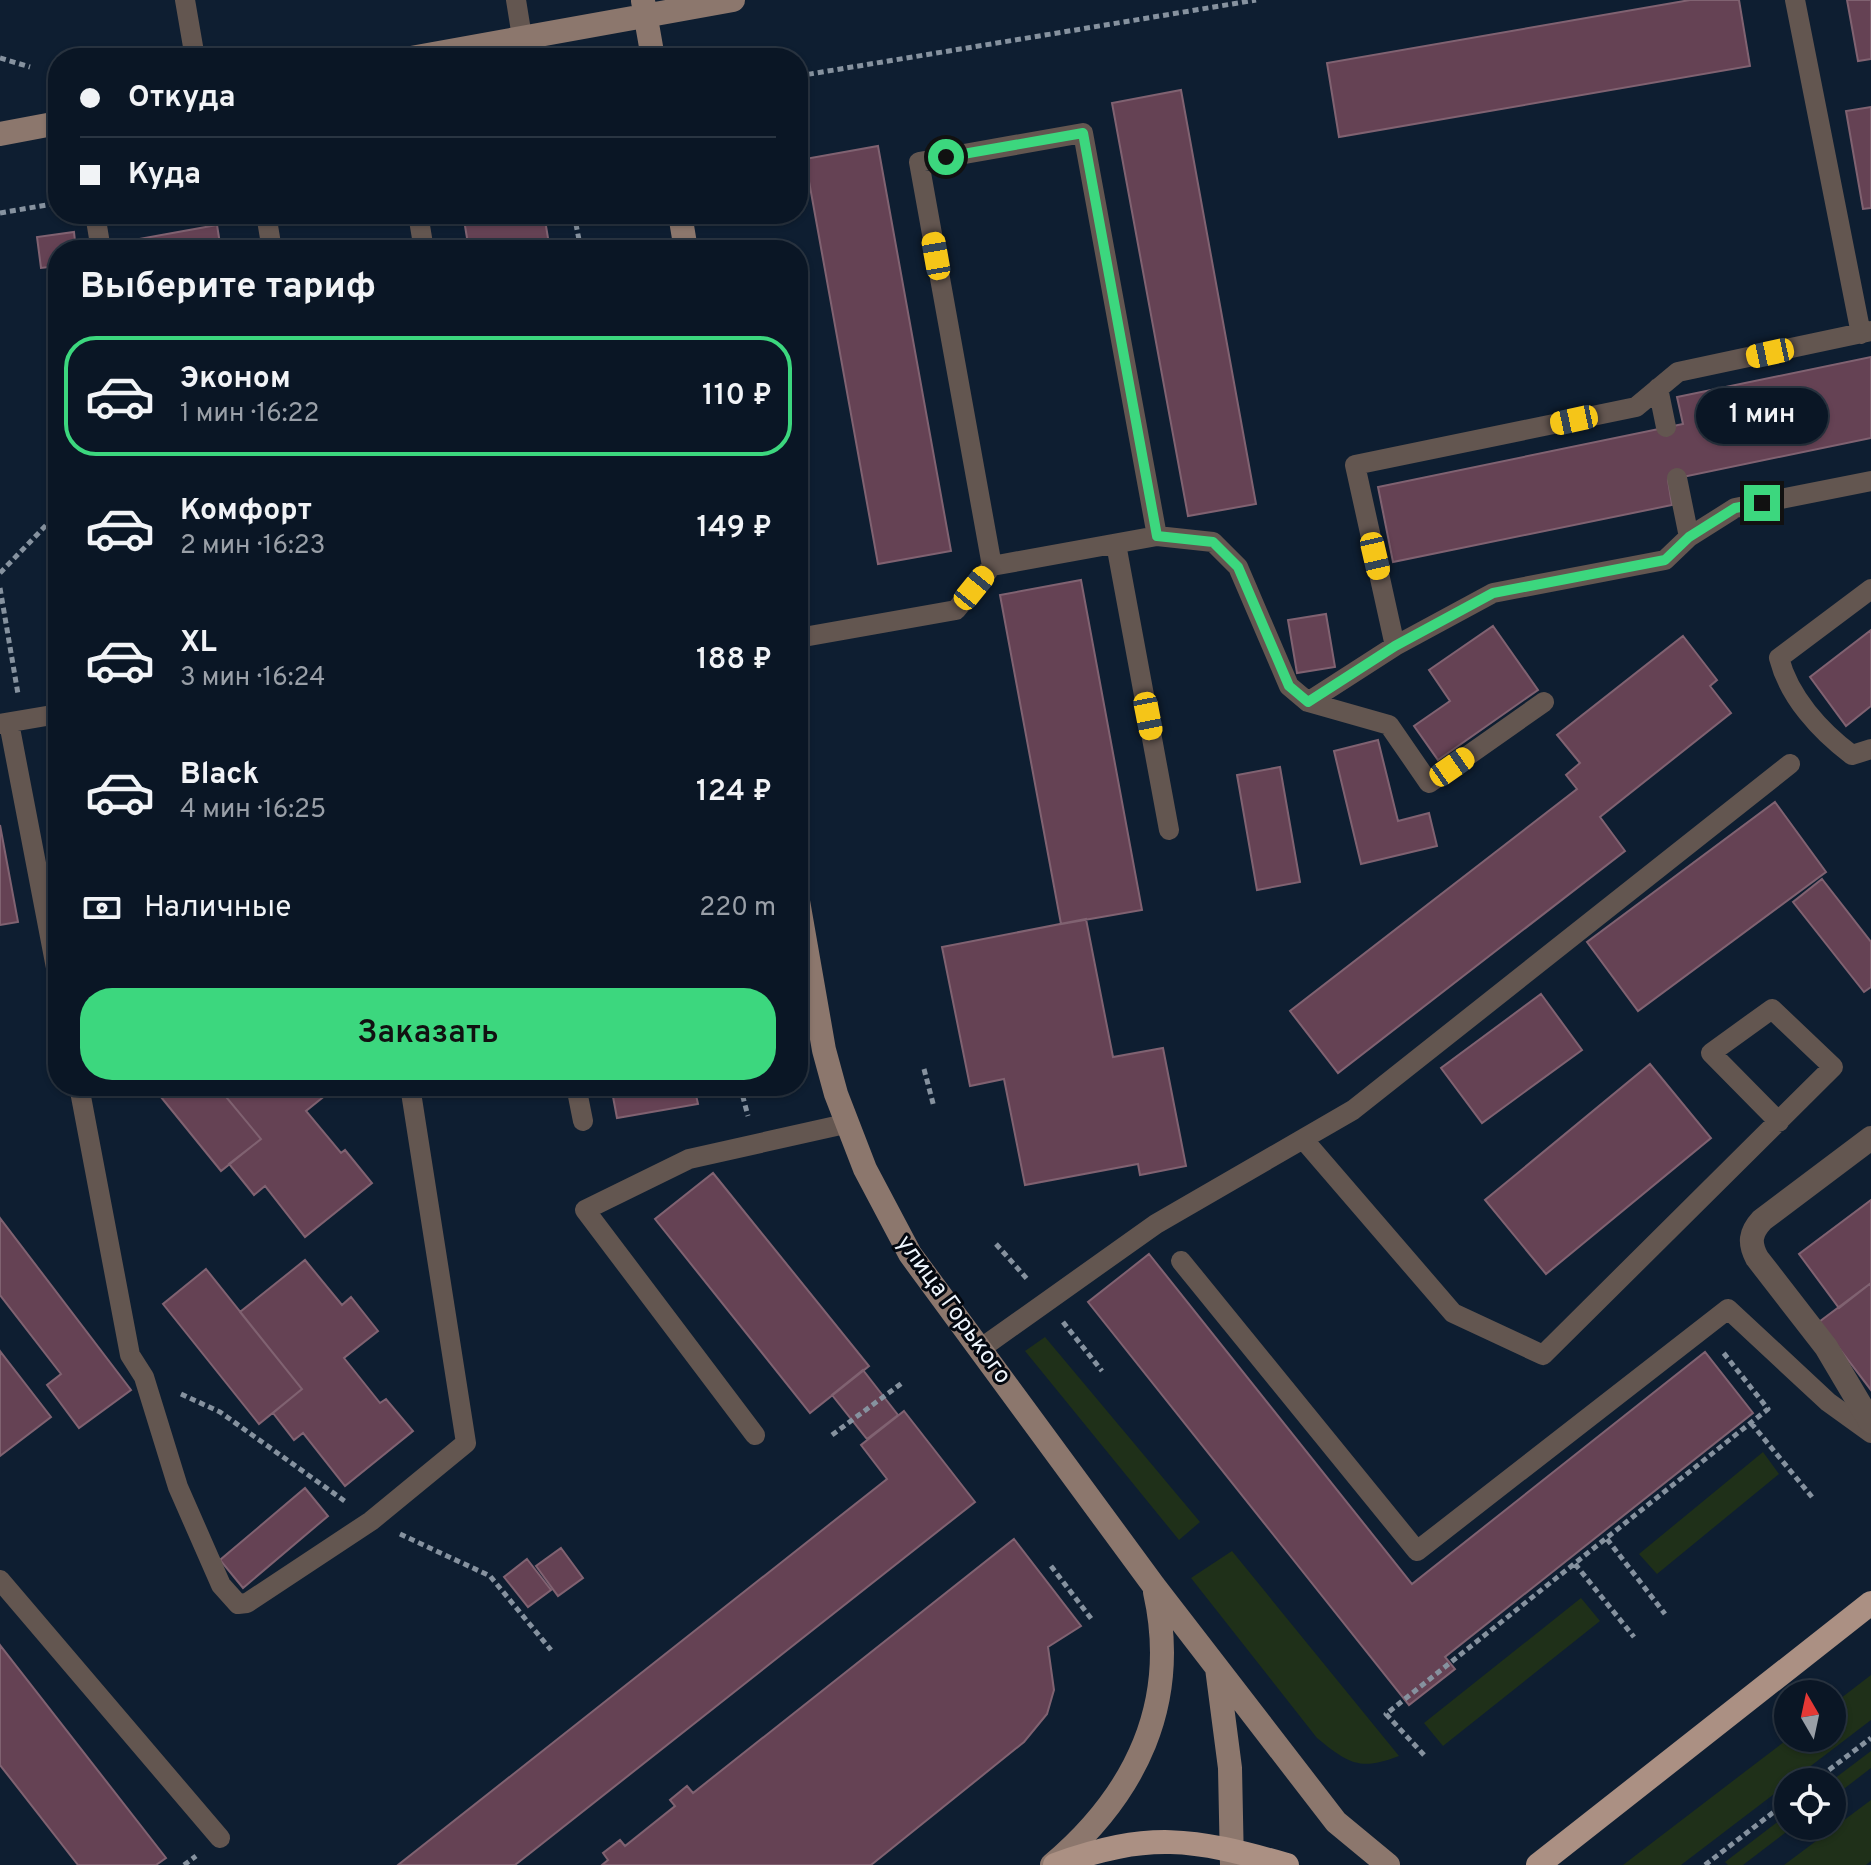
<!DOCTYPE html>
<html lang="ru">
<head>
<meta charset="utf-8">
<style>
	:root { --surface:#0a1625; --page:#131f2d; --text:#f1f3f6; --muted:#999fa7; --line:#2a3542; --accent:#3cd77e }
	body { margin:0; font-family:Overpass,sans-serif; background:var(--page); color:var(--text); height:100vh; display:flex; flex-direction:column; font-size:30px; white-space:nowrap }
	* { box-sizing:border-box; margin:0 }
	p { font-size:26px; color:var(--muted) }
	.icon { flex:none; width:44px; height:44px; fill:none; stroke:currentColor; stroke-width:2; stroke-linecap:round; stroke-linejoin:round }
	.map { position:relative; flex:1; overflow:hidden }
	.panel { position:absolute; left:48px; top:240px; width:760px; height:856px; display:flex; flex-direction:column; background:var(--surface); border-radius:32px; box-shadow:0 2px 6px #0004,0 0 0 2px var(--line) }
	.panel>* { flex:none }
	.banner { position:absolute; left:48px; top:48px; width:760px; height:176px; border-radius:32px; box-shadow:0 2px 6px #0004,0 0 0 2px var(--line); display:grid; align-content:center; height:176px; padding:0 32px; background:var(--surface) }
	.needle { width:52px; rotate:351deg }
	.tools { position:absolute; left:1774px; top:1680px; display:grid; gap:16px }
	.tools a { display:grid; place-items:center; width:72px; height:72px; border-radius:50%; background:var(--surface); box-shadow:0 2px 6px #0004,0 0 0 2px var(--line); font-size:40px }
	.end { position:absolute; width:36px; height:36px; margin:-18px; border:10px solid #3cd77e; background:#111; box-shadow:0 0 0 4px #111 }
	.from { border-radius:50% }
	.bubble { position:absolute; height:56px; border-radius:28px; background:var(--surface); box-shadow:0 2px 6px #0004,0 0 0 2px var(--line); font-size:26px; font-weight:600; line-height:56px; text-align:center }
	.car { position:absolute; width:24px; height:48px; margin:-24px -12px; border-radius:10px; box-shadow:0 0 6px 2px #0007; background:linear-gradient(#f5c518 24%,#345 0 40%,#f5c518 0 76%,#345 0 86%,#f5c518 0) }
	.banner b { display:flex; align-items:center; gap:28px; height:76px; font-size:30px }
	.banner b+b { border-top:2px solid var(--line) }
	.banner i { width:20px; height:20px; background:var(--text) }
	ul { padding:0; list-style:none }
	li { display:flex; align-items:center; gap:24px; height:120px; margin:0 16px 12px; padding:0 16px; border:4px solid transparent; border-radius:32px }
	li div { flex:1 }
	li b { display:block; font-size:30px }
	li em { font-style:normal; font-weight:600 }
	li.on { border-color:var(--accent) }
	li>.icon { width:72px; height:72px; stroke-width:1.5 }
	h2 { padding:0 32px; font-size:36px; line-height:96px }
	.pay { display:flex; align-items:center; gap:20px; height:88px; padding:0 32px; font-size:30px }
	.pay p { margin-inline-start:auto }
	.primary-button { display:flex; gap:16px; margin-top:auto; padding:16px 32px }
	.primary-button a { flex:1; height:92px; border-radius:32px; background:var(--accent); color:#111; font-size:32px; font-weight:600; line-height:92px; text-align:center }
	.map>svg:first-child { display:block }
	.green { fill:#1f3019 }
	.building { fill:#654254; stroke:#806271; stroke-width:2 }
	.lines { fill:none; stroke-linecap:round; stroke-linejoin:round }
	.path { stroke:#86929f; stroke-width:5; stroke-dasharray:6 4; stroke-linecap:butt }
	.lane { stroke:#635650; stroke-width:20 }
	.street { stroke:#635650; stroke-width:24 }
	.secondary { stroke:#8c776d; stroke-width:24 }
	.primary { stroke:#ab9083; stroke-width:24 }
	.route { stroke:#3cd77e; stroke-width:10 }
	.labels { text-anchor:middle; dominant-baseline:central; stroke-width:6; stroke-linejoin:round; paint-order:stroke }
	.street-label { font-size:24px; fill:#eef5fd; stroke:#030810 }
</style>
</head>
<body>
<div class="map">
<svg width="1871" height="1865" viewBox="0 0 1871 1865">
	<rect width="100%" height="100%" fill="#0e1e31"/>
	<path class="green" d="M1045 1337 1200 1522 1179 1540 1025 1351Z
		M1763 1452 1779 1474 1657 1574 1639 1554Z
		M1232 1551 1399 1756C1360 1771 1349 1764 1317 1738L1191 1578Z
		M1581 1598 1600 1621 1443 1746 1424 1723Z
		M1871 1675V1720L1681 1865H1623L1789 1738H1832V1705Z
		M1871 1751V1768L1832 1798 1830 1782Z
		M1871 1800V1861L1866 1865H1784Z
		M1788 1814V1826H1794L1743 1865H1728L1725 1862Z"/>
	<path class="building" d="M1690 0H1739L1750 66 1339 137 1327 63Z
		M1847 0H1871V59L1858 61Z
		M1181 90 1256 504 1188 516 1112 103Z
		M1871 107V208L1863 209 1846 111Z
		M878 146 951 551 878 564 805 159Z
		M463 214H544L550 250H469Z
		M217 225 221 250H141L139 239Z
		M74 232 76 250H58V266L41 268 37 237Z
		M1871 357V438L1668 480 1672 505 1393 562 1378 487 1683 424 1677 397Z
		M1081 580 1142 910 1061 924 1000 595Z
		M1326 614 1335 667 1297 673 1288 620Z
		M1493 626 1538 690 1438 760 1414 726 1450 701 1429 670Z
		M1871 630V706L1846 726 1810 677Z
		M1683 636 1717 680 1710 686 1731 713 1600 817 1625 851 1338 1073 1290 1011 1577 789 1566 775 1580 763 1557 735Z
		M1378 740 1398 821 1429 813 1437 846 1361 864 1334 751Z
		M1280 767 1300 882 1257 890 1237 775Z
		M1775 802 1826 872 1638 1011 1587 942Z
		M0 825 18 922 0 925Z
		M1822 879 1871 942V987L1864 992 1793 902Z
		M1086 919 1113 1057 1163 1048 1186 1166 1140 1175 1138 1164 1025 1185 1004 1079 970 1086 942 947Z
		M1541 994 1582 1050 1482 1123 1441 1068Z
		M1650 1064 1711 1138 1546 1274 1485 1200Z
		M152 1086H217L261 1139 221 1171Z
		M217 1086H337L306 1111 341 1153 345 1150 372 1183 305 1237 265 1186 254 1195 229 1164 261 1139Z
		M611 1086H694L698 1104 617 1118Z
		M713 1173 869 1366 810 1413 655 1219Z
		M1871 1200V1283L1839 1308 1799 1254Z
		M0 1218 131 1390 79 1428 47 1385 61 1374 0 1295Z
		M1149 1254 1412 1584 1705 1352 1753 1413 1445 1657 1455 1669 1409 1705 1088 1302Z
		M305 1260 342 1305 351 1297 378 1331 344 1358 380 1403 386 1399 413 1431 345 1486 303 1433 294 1440 273 1413 302 1389 240 1312Z
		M206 1269 302 1389 259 1424 163 1304Z
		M1871 1283V1390L1819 1322Z
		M0 1351 51 1417 0 1456Z
		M863 1370 898 1415 867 1439 832 1395Z
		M904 1411 975 1502 515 1865H398L887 1479 861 1445Z
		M305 1488 328 1516 243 1588 220 1560Z
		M1014 1539 1081 1626 1048 1647 1054 1690 1047 1714 1024 1742 871 1865H602L608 1860 603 1853 620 1840 625 1846 675 1806 670 1800 687 1786 693 1793Z
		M561 1548 583 1578 558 1596 536 1566Z
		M527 1559 551 1590 528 1607 504 1577Z
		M0 1645 166 1858 156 1865H78L0 1765Z"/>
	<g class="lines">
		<path class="path" d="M738 49 740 58
			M0 58 30 67
			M798 76 1256 0
			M0 213 58 203
			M574 214 581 250
			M0 573 58 513
			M0 588 18 694
			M924 1069 934 1107
			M740 1086 748 1116
			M996 1244 1028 1280
			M1063 1322 1102 1371
			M181 1394 220 1412 346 1502
			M1751 1423 1812 1497
			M832 1435 902 1383
			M400 1534 490 1576 551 1650
			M1607 1539 1665 1614
			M1575 1564 1634 1637
			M1051 1566 1093 1621
			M1424 1755 1386 1714 1768 1409 1722 1351
			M1813 1782 1871 1738
			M184 1865 196 1856
			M1705 1865 1788 1801"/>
		<path class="lane" d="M185 0 195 58
			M516 0 522 37
			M1795 0 1861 334
			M95 214 101 250
			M266 214 272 250
			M418 214 424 250
			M1658 388 1666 427
			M1677 478 1689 537
			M1157 536 1213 542 1238 567 1289 686 1308 702 1389 725 1429 783 1544 702
			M1116 544 1169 830
			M1871 589 1779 658C1789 697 1820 731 1852 755L1871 749
			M798 638 956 610 992 566 1157 536 1083 133 919 162 992 566
			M1395 646 1493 593 1665 560 1689 537 1735 508 1871 481
			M1308 702 1395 646 1355 465 1636 407 1678 372 1871 331
			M9 723 58 978
			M0 724 58 714
			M79 1086 130 1355 144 1377 178 1487 221 1585 238 1604 247 1603 371 1521 466 1443 410 1086
			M576 1086 583 1121
			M1303 1139 1453 1313 1543 1355 1833 1067 1772 1009 1711 1053 1779 1122
			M1181 1261 1417 1551 1728 1309 1828 1402 1871 1433
			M980 1349 1156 1224 1353 1110 1790 764
			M755 1435 585 1210 689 1159 845 1124
			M0 1580 220 1838"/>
		<path class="street" d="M1871 1138 1762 1220C1750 1233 1749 1243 1757 1258L1826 1347 1871 1423"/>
		<path class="secondary" d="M643 1 653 58
			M411 58 733 0
			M0 134 58 123
			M680 214 686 250
			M798 901 824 1050 836 1094 865 1169 910 1254 1154 1586 1336 1822 1388 1865
			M1217 1668 1230 1768 1232 1865
			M1052 1865C1136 1794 1180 1703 1155 1592"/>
		<path class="primary" d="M1055 1865C1150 1831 1191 1838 1287 1865
			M1538 1865 1871 1603"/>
	</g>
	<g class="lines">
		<path class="route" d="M946 157 1083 133 1157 536 1213 542 1238 567 1289 686 1308 702 1395 646 1493 593 1665 560 1689 537 1735 508 1762 503"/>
	</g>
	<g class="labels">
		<g class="street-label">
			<text transform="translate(953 1310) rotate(54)">улица Горького</text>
		</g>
	</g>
</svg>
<div class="tools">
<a><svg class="needle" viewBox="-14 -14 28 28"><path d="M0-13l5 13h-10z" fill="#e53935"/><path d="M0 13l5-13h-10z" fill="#999fa7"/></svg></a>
<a><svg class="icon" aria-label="locate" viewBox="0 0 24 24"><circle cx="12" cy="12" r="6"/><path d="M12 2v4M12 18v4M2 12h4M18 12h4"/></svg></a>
</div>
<i class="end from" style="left:946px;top:157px"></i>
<i class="end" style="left:1762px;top:503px"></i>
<div class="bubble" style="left:1696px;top:388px;width:132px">1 мин</div>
<i class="car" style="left:936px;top:256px;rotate:350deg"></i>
<i class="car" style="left:1770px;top:353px;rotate:258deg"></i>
<i class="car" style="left:1574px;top:420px;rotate:258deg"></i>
<i class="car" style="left:1375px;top:556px;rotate:167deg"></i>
<i class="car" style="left:974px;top:588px;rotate:39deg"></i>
<i class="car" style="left:1148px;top:716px;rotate:169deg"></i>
<i class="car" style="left:1452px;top:767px;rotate:55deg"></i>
<div class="banner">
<b><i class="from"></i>Откуда</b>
<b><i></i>Куда</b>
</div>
<section class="panel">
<h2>Выберите тариф</h2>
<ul>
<li class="on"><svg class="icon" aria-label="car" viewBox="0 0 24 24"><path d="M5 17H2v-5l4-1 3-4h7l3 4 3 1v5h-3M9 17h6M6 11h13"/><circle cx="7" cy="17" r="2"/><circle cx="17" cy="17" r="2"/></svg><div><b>Эконом</b><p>1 мин · 16:22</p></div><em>110 ₽</em></li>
<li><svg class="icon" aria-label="car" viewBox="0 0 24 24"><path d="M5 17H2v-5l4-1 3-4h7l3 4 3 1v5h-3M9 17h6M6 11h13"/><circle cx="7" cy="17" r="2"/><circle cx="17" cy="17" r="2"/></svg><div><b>Комфорт</b><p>2 мин · 16:23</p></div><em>149 ₽</em></li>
<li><svg class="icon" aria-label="car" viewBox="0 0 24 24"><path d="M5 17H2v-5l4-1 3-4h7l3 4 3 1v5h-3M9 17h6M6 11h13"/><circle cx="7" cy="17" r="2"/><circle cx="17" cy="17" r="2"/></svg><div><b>XL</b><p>3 мин · 16:24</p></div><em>188 ₽</em></li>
<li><svg class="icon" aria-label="car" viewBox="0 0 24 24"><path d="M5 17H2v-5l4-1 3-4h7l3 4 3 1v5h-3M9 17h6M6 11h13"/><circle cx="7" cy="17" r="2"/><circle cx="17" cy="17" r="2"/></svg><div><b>Black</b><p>4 мин · 16:25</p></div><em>124 ₽</em></li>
</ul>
<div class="pay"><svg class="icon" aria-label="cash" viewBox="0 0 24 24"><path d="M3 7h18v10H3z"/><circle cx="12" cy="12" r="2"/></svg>Наличные<p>220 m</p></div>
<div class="primary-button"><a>Заказать</a></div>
</section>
</div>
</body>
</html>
